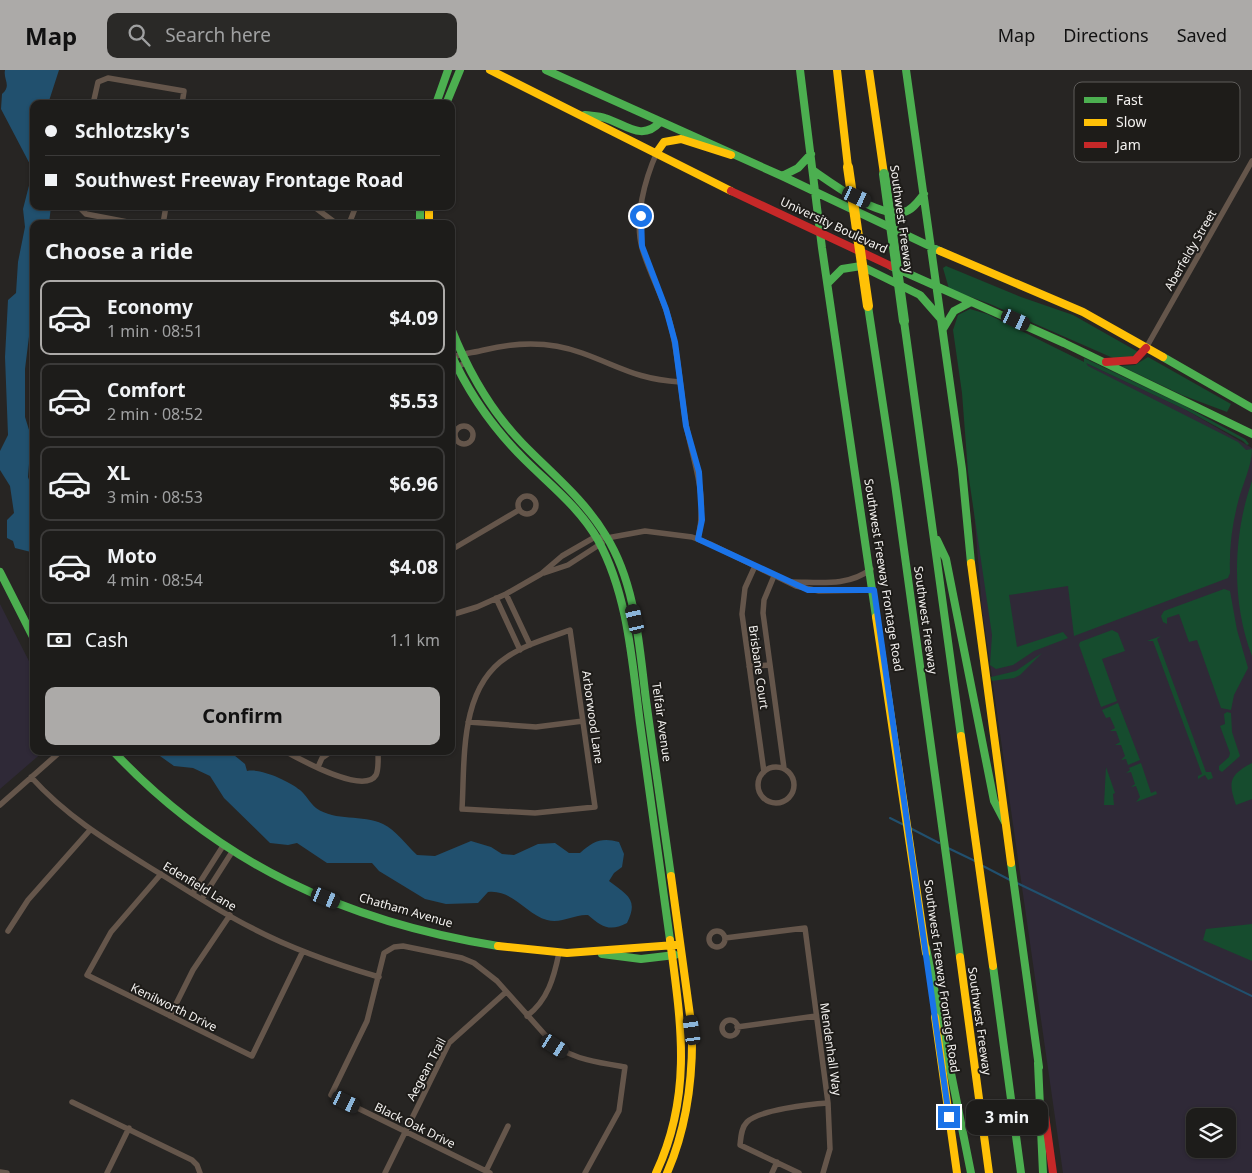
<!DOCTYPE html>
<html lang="en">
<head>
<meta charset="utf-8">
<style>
	:root { --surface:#1d1c1a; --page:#2a2927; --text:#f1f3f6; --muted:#a0a1a2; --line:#3b3a39; --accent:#acaaa8 }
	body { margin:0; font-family:"Noto Sans",sans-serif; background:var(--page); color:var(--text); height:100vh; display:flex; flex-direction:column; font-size:19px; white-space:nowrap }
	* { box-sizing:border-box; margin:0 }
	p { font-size:16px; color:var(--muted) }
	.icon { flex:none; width:28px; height:28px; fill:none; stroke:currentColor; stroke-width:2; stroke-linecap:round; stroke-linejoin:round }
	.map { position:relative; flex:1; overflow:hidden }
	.details { position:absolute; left:30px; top:150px; width:425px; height:535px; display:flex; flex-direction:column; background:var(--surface); border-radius:10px; box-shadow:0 1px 4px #0004,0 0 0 1px var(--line) }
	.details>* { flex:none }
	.guide { position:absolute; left:30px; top:30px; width:425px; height:110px; border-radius:10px; box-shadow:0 1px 4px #0004,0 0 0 1px var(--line); display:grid; align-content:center; height:110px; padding:0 15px; background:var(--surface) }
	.fabs { position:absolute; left:1186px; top:1038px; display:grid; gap:10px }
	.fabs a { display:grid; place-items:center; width:50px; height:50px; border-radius:10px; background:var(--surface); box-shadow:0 1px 4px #0004,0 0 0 1px var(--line); font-size:25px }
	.end { position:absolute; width:22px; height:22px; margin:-11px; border:6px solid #1a73e8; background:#fff; box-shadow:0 0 0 2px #fff }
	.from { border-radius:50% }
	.bubble { position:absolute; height:35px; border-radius:10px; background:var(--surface); box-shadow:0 1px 4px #0004,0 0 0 1px var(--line); font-size:16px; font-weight:700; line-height:35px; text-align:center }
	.car { position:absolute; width:15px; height:30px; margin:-15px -8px; border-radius:6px; box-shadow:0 0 4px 1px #0007; background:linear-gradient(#222 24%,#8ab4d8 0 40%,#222 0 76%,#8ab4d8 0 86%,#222 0) }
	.guide b { display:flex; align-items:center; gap:18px; height:48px; font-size:19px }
	.guide b+b { border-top:1px solid var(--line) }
	.guide i { width:12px; height:12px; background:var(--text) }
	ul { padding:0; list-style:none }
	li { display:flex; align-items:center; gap:15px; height:75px; margin:0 10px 8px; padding:0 5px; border:2px solid var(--line); border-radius:10px }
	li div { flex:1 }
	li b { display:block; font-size:19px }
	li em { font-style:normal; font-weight:700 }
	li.on { border-color:var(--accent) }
	li>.icon { width:45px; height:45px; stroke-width:1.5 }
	h2 { padding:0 15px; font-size:22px; line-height:60px }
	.pay { display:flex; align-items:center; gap:12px; height:55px; padding:0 15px; font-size:19px }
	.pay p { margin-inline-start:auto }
	.button { display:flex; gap:10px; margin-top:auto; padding:10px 15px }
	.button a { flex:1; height:58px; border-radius:10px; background:var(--accent); color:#111; font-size:20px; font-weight:700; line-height:58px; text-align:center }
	header { display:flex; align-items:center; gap:30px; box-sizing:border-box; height:70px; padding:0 25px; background:var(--accent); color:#111 }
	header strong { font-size:24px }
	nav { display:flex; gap:28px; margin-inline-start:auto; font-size:18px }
	.search { width:350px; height:45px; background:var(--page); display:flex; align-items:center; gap:12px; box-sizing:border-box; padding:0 18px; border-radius:10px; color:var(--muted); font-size:19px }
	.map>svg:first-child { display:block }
	.education { fill:#2f2937; fill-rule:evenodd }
	.green { fill:#164c2e }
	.water { fill:#21506e }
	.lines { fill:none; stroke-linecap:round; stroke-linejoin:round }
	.stream { stroke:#21506e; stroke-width:2 }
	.street { stroke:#65564b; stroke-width:5.5 }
	.fast { stroke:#4caf50; stroke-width:8 }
	.slow { stroke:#ffc107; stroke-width:8 }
	.jam { stroke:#c62828; stroke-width:8 }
	.fast-bridge { stroke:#4caf50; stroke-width:10 }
	.slow-bridge { stroke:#ffc107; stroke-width:10 }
	.route { stroke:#1a73e8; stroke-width:6 }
	.labels { text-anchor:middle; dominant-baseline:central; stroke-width:4; stroke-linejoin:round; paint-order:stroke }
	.street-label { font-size:12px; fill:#f4f2f0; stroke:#1e1c19 }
	.key { fill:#1e1c19; stroke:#5e5c5a; stroke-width:1 }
	.key-label { font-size:14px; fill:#f4f2f0 }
</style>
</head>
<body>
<header>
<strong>Map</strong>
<div class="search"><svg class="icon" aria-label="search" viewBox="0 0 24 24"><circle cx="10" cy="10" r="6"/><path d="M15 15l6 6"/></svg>Search here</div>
<nav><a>Map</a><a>Directions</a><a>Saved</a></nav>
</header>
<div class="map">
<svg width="1252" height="1103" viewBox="0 0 1252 1103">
	<rect width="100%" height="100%" fill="#272523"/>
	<path class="education" d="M1048 275 1186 340 1252 378V1103H1063L982 538 966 344ZM1195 1046H1228V1079H1195Z
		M0 534 34 601V681H44L0 719Z"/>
	<path class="green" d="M946 196 1021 227 1073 245 1140 283C1133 290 1122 289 1113 288L990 234 949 219 943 198Z
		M970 239 987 244 1084 292V288L1183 335 1245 369 1249 374 1247 375 1243 371 1186 340 1086 293 1088 296 1238 372 1246 380 1252 379C1252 396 1242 415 1238 432 1232 455 1229 479 1230 503L1228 508 1074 566 1068 516 1009 525 1017 577 1063 562 1068 568 1034 581 1013 595 996 599 990 595 992 565 968 402 962 323 953 260 958 245Z
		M1148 287 1231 334 1227 342 1182 325 1121 296 1135 295Z
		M1252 411V586C1231 531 1233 465 1252 411Z
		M1224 519 1230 521 1237 560 1248 598 1234 625 1231 640 1221 638 1197 570 1189 572 1179 544 1167 548V554L1163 552 1161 546 1164 541Z
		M1112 560 1118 563 1125 581 1102 589 1117 631 1101 637 1079 575 1080 572Z
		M1161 566 1157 569 1206 702H1211L1213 708 1208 710 1205 705 1198 709V706L1202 704 1153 571H1147Z
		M1042 583 1020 605 1014 608 992 611 991 607 1016 601Z
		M1118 633 1140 690 1128 695 1126 689 1121 690 1125 686 1121 675H1115L1120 672 1116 661H1110L1115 658 1110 647 1106 648 1102 640Z
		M1227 642 1231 643 1232 662 1240 686 1222 702 1219 700V696L1229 687 1230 683 1220 656 1225 654 1224 644Z
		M1141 693 1151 723 1156 721 1157 724 1136 732 1140 727 1136 716 1131 717 1135 714 1131 702 1126 703 1130 700 1129 698Z
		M1252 693V729L1236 735C1228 712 1229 705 1252 693Z
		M1106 697 1115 723 1113 724 1114 735H1104Z
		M1252 854V891L1203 870 1206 859Z"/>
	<path class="water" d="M5 0H59L48 34H34V136H51L49 154H34V226L25 299V347L34 376 29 394 28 407 34 424V490L31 482 15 478 13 471 7 468V450L14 443 10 416 0 400V381L8 365 5 287 8 230 16 223 18 192 25 157 23 139 33 100 1 39 2 24C12 15 3 10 5 0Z
		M153 681H229L245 694 247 701C261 698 289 711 300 720 306 725 310 733 316 738 336 752 362 744 383 754 395 759 407 776 417 785L435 786 471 771 491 777 502 784 514 785 538 774 555 773 569 783H580C593 771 602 767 619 772L624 784 622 797 614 803 609 811C627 825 639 829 627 853 610 862 602 857 588 845 574 844 562 854 547 850 526 844 512 819 488 822L478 833 446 834 425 829 379 801 372 793H327L297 773 288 775 270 773 224 728 210 706 193 698 174 696Z"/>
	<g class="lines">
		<path class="stream" d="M890 748 904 755
			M910 758 939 773
			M948 778 975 791
			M983 796 1010 810
			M1017 813 1252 926"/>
		<path class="street" d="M93 34 98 12 108 8 184 21 182 34
			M657 82C645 109 634 148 642 178 649 202 662 225 669 249 679 283 680 319 686 354 694 397 708 423 698 469
			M78 136 86 144 138 154
			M313 136 337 154
			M163 154 166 136
			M349 154 356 136
			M1146 278 1252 91
			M451 288C462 283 473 283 484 280 516 272 550 271 582 283 621 297 636 309 680 312
			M451 299 466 293
			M455 365a9 9 0 1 1 18 0a9 9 0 1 1-18 0Z
			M518 435a9 9 0 1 1 18 0a9 9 0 1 1-18 0Z
			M451 480 519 440
			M755 496 745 518 742 544 764 702
			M544 503 568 495 602 473
			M774 506 764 530 763 543 784 698
			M791 512C819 512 848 517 871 499
			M506 524 530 575
			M496 528 520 580
			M451 545 477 537 506 524 541 504 562 486 595 467 607 468 645 461 692 467 710 474 796 516 819 521 874 520
			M570 560 595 737 535 743 462 739C465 689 459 618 507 587 526 574 549 568 570 560Z
			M749 596 770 595
			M468 652 536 657 583 651
			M285 681C301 690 364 725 376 705 379 699 378 688 378 681
			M318 697 322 688 332 681
			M758 715a18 18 0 1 1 36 0a18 18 0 1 1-36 0Z
			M31 707C67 747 109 772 154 800 187 820 218 841 252 858 292 879 335 894 379 907
			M0 735 61 681
			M161 804 111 862 87 905 252 986 303 881
			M193 823 223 776
			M202 829 232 782
			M8 861 28 830 90 760
			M709 869a8 8 0 1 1 16 0a8 8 0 1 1-16 0Z
			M725 868 805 858 828 1033 830 1079 823 1103
			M170 946 193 900 230 845
			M527 946C548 930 554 907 559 883
			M722 958a8 8 0 1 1 16 0a8 8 0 1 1-16 0Z
			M737 957 816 946
			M72 1032 192 1090 197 1095 200 1103
			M486 1101 508 1056
			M0 1102 7 1103
			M107 1103 129 1058
			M385 1103 449 973 506 922
			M490 1103 331 1025 367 951 384 883 394 877 403 876 462 888 474 893 497 911 555 976C577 990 600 993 625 997L619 1041 585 1103
			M772 1103 777 1092
			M799 1103 740 1075C741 1067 741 1058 747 1052 759 1040 810 1034 828 1033"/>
		<path class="fast" d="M546 0 782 106 940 181
			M800 0 822 178 876 547
			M906 0 962 399 971 493
			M436 34 448 0
			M446 34 460 0
			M585 45C592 46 599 46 605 48 625 54 642 72 660 52
			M814 101C834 115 879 148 904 142 913 140 919 130 924 124
			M782 106 798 98 811 84
			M420 136V154
			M891 196 1064 273 1252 364
			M828 213 842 199 861 196 920 225 941 249
			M868 236 895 414 960 887
			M904 251 961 666
			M451 258C468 301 490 340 522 373 551 403 584 429 606 466 636 514 639 575 646 630 654 689 663 748 671 806
			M943 259 954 241 971 232
			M451 284C469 324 493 358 524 389 550 415 579 437 598 470 628 525 632 591 640 653 650 725 660 798 670 870
			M1163 287 1252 338
			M937 470 946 489 994 731 1005 752
			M0 502 34 569
			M113 681C219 794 347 852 498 876
			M1011 793 1039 997
			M926 878 971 1103
			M602 884 641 889 675 885
			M993 896 1021 1103
			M1038 993 1043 1103"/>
		<path class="slow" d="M490 0 731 121
			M837 0 848 97
			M869 0 884 104
			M657 82 664 72 681 69 731 85
			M429 136V154
			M940 181 1083 242 1163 287
			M971 493 1011 793
			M876 547 926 883
			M961 666 993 896
			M498 876 567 883 675 875
			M960 887 989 1103
			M935 947 957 1103
			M656 1103C693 1024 681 953 670 870
			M667 1103C687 1057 693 1010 692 960L671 806"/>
		<path class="jam" d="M731 121 891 196
			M1106 292 1135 290 1146 278
			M1044 1038 1053 1103"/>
		<path class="fast-bridge" d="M884 104 904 251"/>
		<path class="slow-bridge" d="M848 97 868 236"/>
	</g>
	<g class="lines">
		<path class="route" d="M641 146 642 176 666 239 675 272 686 356 699 402 702 450 698 469 808 520H874L949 1047"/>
	</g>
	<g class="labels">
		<g class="street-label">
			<text transform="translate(902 149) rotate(82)">Southwest Freeway</text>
			<text transform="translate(834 155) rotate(25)">University Boulevard</text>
			<text transform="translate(1190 180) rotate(-60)">Aberfeldy Street</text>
			<text transform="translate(884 505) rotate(81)">Southwest Freeway Frontage Road</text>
			<text transform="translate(926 550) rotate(82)">Southwest Freeway</text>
			<text transform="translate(759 597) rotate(82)">Brisbane Court</text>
			<text transform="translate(593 647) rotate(82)">Arborwood Lane</text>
			<text transform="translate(662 652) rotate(82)">Telfair Avenue</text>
			<text transform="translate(200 816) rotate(31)">Edenfield Lane</text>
			<text transform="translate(406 840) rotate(16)">Chatham Avenue</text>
			<text transform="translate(942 906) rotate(82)">Southwest Freeway Frontage Road</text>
			<text transform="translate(174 937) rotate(26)">Kenilworth Drive</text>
			<text transform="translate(980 951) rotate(82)">Southwest Freeway</text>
			<text transform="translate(831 979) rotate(82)">Mendenhall Way</text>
			<text transform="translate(426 999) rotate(-62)">Aegean Trail</text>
			<text transform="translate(415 1055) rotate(26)">Black Oak Drive</text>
		</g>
	</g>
	<rect x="1074" y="12" width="166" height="80" rx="8" class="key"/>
	<rect x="1084" y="27" width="23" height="6" fill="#4caf50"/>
	<rect x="1084" y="49" width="23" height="7" fill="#ffc107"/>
	<rect x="1084" y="72" width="23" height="6" fill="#c62828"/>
	<g class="key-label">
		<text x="1116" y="35">Fast</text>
		<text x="1116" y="57">Slow</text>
		<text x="1116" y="80">Jam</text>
	</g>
</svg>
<div class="fabs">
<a><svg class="icon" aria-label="layers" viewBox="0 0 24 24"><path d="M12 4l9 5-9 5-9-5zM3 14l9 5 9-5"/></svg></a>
</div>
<i class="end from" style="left:641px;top:146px"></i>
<i class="end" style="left:949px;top:1047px"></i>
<div class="bubble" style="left:966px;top:1030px;width:82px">3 min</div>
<i class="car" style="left:857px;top:127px;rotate:115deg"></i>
<i class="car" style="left:1016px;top:250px;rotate:115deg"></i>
<i class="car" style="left:635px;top:549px;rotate:347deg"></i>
<i class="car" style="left:326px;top:828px;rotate:112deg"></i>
<i class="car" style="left:692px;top:960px;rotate:352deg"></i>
<i class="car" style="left:555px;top:976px;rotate:123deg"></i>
<i class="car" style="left:346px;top:1032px;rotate:116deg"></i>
<div class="guide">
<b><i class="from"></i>Schlotzsky's</b>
<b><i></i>Southwest Freeway Frontage Road</b>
</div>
<section class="details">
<h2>Choose a ride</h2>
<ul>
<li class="on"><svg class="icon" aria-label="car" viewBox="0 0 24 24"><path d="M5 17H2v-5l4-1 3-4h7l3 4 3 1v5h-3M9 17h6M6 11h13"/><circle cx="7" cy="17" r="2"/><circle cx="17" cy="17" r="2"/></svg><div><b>Economy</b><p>1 min · 08:51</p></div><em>$4.09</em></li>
<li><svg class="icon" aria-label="car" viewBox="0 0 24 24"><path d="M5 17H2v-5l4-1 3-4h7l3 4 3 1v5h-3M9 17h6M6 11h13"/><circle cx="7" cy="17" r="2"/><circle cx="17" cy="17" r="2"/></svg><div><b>Comfort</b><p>2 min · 08:52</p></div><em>$5.53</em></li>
<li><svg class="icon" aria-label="car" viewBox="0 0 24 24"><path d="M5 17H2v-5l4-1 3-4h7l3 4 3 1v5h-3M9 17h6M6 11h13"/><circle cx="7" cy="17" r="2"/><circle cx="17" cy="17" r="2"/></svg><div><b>XL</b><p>3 min · 08:53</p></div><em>$6.96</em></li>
<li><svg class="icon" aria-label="car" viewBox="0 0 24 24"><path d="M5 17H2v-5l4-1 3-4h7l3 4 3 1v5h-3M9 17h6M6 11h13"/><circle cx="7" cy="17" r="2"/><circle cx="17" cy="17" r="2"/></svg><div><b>Moto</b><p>4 min · 08:54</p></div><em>$4.08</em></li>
</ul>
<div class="pay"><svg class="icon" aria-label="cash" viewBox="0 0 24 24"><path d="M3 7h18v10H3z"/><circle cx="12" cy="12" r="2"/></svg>Cash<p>1.1 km</p></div>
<div class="button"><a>Confirm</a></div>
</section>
</div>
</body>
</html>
